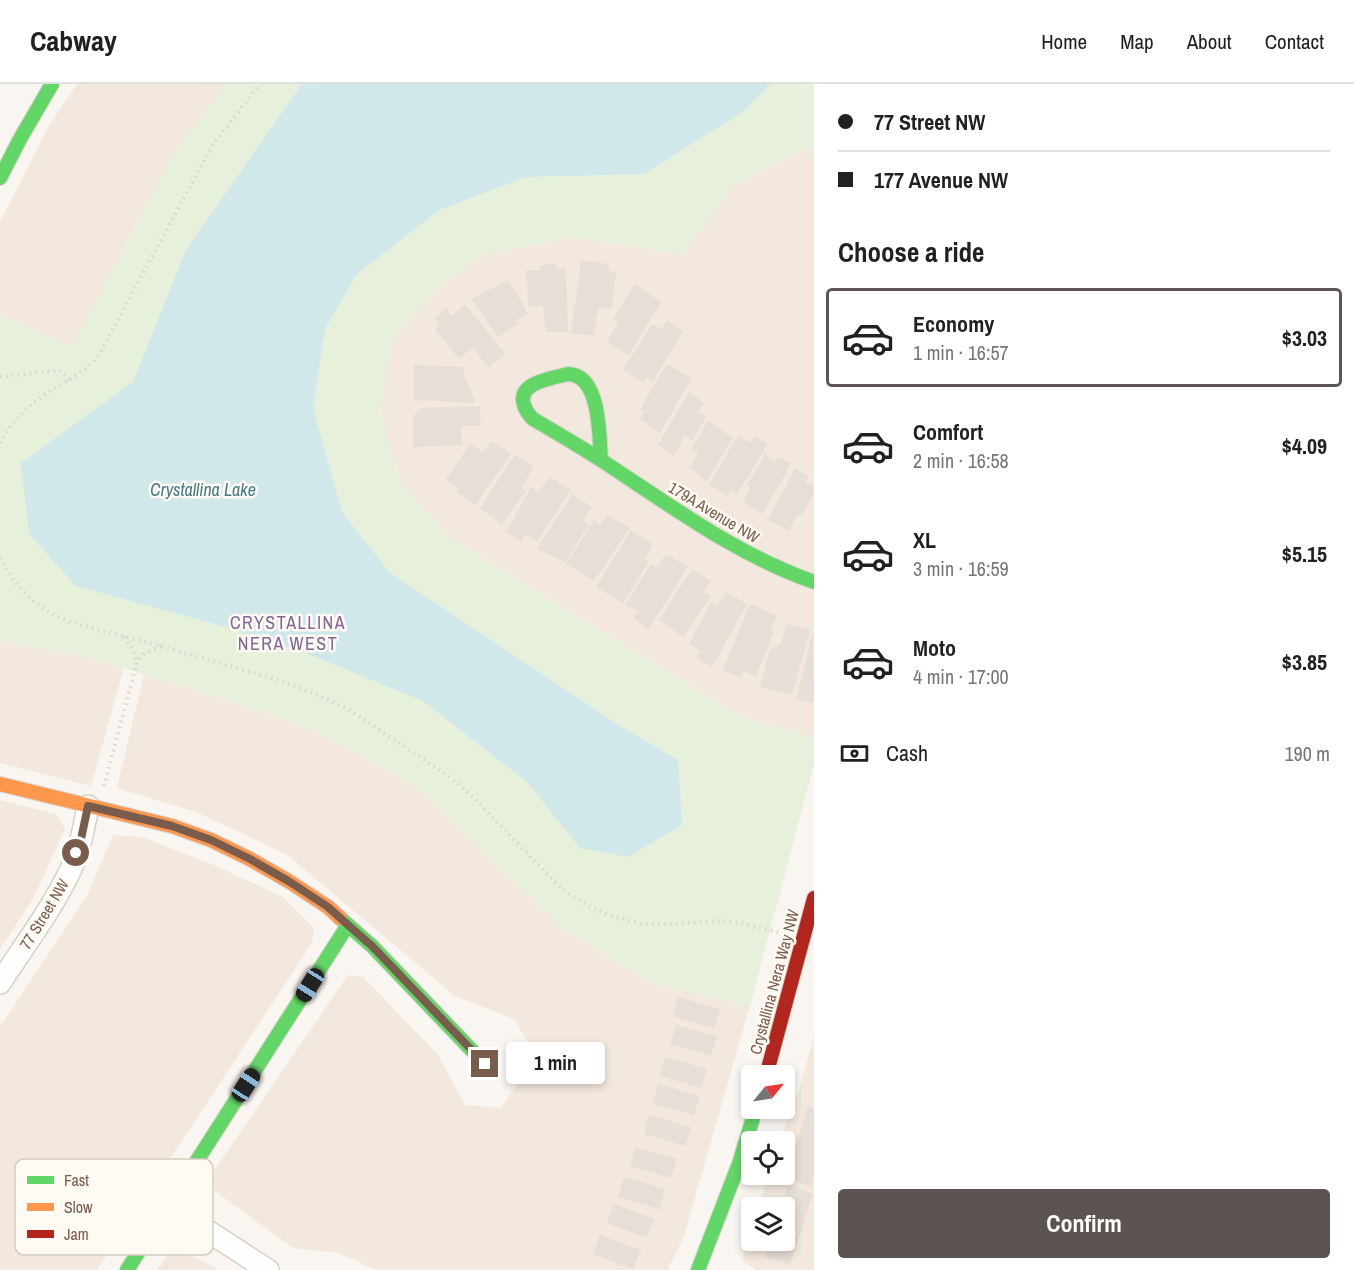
<!DOCTYPE html>
<html lang="en">
<head>
<meta charset="utf-8">
<style>
	:root { --surface:#fff; --page:#f6f6f6; --text:#202124; --muted:#757577; --line:#e0e0e0; --accent:#5c5450 }
	body { margin:0; font-family:"Archivo Narrow",sans-serif; background:var(--page); color:var(--text); height:100vh; display:flex; flex-direction:column; font-size:22px; white-space:nowrap }
	* { box-sizing:border-box; margin:0 }
	p { font-size:20px; color:var(--muted) }
	.icon { flex:none; width:33px; height:33px; fill:none; stroke:currentColor; stroke-width:2; stroke-linecap:round; stroke-linejoin:round }
	.map { position:relative; flex:1; overflow:hidden }
	.sheet { display:flex; flex-direction:column; background:var(--surface); width:540px }
	.sheet>* { flex:none }
	.guide { display:grid; align-content:center; height:132px; padding:0 24px; background:var(--surface) }
	.needle { width:39px; rotate:60deg }
	.buttons { position:absolute; left:741px; top:981px; display:grid; gap:12px }
	.buttons a { display:grid; place-items:center; width:54px; height:54px; border-radius:6px; background:var(--surface); box-shadow:0 3px 9px #0003; font-size:30px }
	.end { position:absolute; width:27px; height:27px; margin:-14px; border:8px solid #7a5c4d; background:#fff; box-shadow:0 0 0 3px #fff }
	.from { border-radius:50% }
	.bubble { position:absolute; height:42px; border-radius:6px; background:var(--surface); box-shadow:0 3px 9px #0003; font-size:20px; font-weight:700; line-height:42px; text-align:center }
	.car { position:absolute; width:18px; height:36px; margin:-18px -9px; border-radius:8px; box-shadow:0 0 4px 2px #0007; background:linear-gradient(#222 24%,#8ab4d8 0 40%,#222 0 76%,#8ab4d8 0 86%,#222 0) }
	.guide b { display:flex; align-items:center; gap:21px; height:57px; font-size:22px }
	.guide b+b { border-top:2px solid var(--line) }
	.guide i { width:15px; height:15px; background:var(--text) }
	ul { padding:0; list-style:none }
	li { display:flex; align-items:center; gap:18px; height:99px; margin:0 12px 9px; padding:0 12px; border:3px solid transparent; border-radius:6px }
	li div { flex:1 }
	li b { display:block; font-size:22px }
	li em { font-style:normal; font-weight:700 }
	li.selected { border-color:var(--accent) }
	li>.icon { width:54px; height:54px; stroke-width:1.5 }
	h2 { padding:0 24px; font-size:27px; line-height:72px }
	.pay { display:flex; align-items:center; gap:15px; height:66px; padding:0 24px; font-size:22px }
	.pay p { margin-inline-start:auto }
	.button { display:flex; gap:12px; margin-top:auto; padding:12px 24px }
	.button a { flex:1; height:69px; border-radius:6px; background:var(--accent); color:#fff; font-size:24px; font-weight:700; line-height:69px; text-align:center }
	header { display:flex; align-items:center; gap:36px; box-sizing:border-box; height:84px; padding:0 30px; background:var(--surface); border-bottom:2px solid var(--line) }
	header strong { font-size:28px }
	nav { display:flex; gap:33px; margin-inline-start:auto; font-size:21px }
	main { display:flex; flex:1; min-height:0 }
	.map>svg:first-child { display:block }
	.residential { fill:#f2e8de }
	.green { fill:#e7f0db }
	.water { fill:#d0e8ea }
	.building { fill:#e6ded7 }
	.lines { fill:none; stroke-linecap:round; stroke-linejoin:round }
	.street-casing { stroke:#d7d1cb; stroke-width:24 }
	.fast-casing { stroke:#d9d2cb; stroke-width:16 }
	.slow-casing { stroke:#d9d2cb; stroke-width:16 }
	.jam-casing { stroke:#d9d2cb; stroke-width:16 }
	.path { stroke:#dcd5d0; stroke-width:4; stroke-dasharray:1.5 4.5; stroke-linecap:butt }
	.street { stroke:#fefefd; stroke-width:21 }
	.fast { stroke:#63d668; stroke-width:14 }
	.slow { stroke:#ff974d; stroke-width:14 }
	.jam { stroke:#b3261e; stroke-width:14 }
	.route { stroke:#7a5c4d; stroke-width:8 }
	.labels { text-anchor:middle; dominant-baseline:central; stroke-width:5; stroke-linejoin:round; paint-order:stroke }
	.street-label { font-size:16px; fill:#7a5c4d; stroke:#fffaf3 }
	.water-label { font-size:18px; font-style:italic; fill:#437c86; stroke:#fffaf3 }
	.neighbourhood-label { font-size:18px; letter-spacing:1.5px; fill:#846695; stroke:#fffaf3 }
	.key { fill:#fffaf3; stroke:#d7cbc1; stroke-width:1.5 }
	.key-label { font-size:16px; fill:#7a5c4d }
</style>
</head>
<body>
<header>
<strong>Cabway</strong>
<nav><a>Home</a><a>Map</a><a>About</a><a>Contact</a></nav>
</header>
<main>
<div class="map">
<svg width="814" height="1186" viewBox="0 0 814 1186">
	<rect width="100%" height="100%" fill="#f9f5f0"/>
	<path class="residential" d="M77 0H225L171 74 72 264 0 230V138L48 43Z
		M804 65H814V654L741 633 449 453 400 398 380 326 395 250 443 199 483 171 573 153 683 170 733 102Z
		M0 557 80 571 124 584 91 702 0 679Z
		M144 590 211 610 318 647 415 702 562 844 652 899 750 922 683 1155 667 1186H376L339 1169 293 1164 205 1100 348 891 363 893 438 971 465 1021 501 1024 536 972 514 935 455 912 286 770 196 728 117 704Z
		M0 716 56 730 65 745 33 815 0 865Z
		M113 751 142 753 216 782 283 813 314 844 312 859 97 1186H0V943L87 812Z
		M814 951V1186H757L742 1176 751 1146 752 1156H784V1124L758 1123 769 1091 784 1090V1058L780 1057 801 1000Z
		M174 1163 219 1186H157Z"/>
	<path class="green" d="M225 0H814V65H804L733 102 683 170 573 153 483 171 444 199 395 250 380 326 400 398 449 453 741 633 814 654V680L750 922 652 899 562 844 415 702 318 647 211 610 80 571 0 557V230L72 263 171 74Z"/>
	<path class="water" d="M302 0H770L741 29 644 90 526 93 439 126 356 191 325 245 313 324 342 428 390 489 620 642 678 676 682 741 628 773 580 764 527 698 423 617 306 569 226 543 76 502 29 450 21 379 133 298 186 166Z"/>
	<path class="building" d="M581 176 608 180 609 187 616 188 612 224 598 225 594 251 571 250Z
		M556 179V185L566 184 568 248H546L543 222 529 223 526 186H539V182Z
		M508 196 528 229 516 236 518 240 498 253 471 215Z
		M634 200 661 218 629 271 607 258 618 239 613 235Z
		M465 221 506 270 488 284 473 263 459 275 435 246 440 241 435 235 446 224 451 232Z
		M667 236 683 248 653 297 646 294 644 299 623 286 652 240 662 245Z
		M667 280 692 294 660 349 640 335 644 328 640 325Z
		M414 281 464 283 465 294 476 319 414 316Z
		M689 308 704 319 699 328 706 333 692 357 685 351 674 372 658 361Z
		M480 322 481 342H461L462 361 413 363V332L421 324Z
		M708 337 733 354 707 397 690 384 698 369 691 365Z
		M738 351 750 359 755 352 768 360 737 410 730 406 728 412 709 400Z
		M491 357 511 370 475 422 456 408 458 404 446 395 470 360 483 368Z
		M765 370 774 377 778 373 791 380 762 430 743 418 750 404 747 401Z
		M515 371 534 382 521 404 526 407 502 441 480 424Z
		M795 385 809 392 805 398 814 401V408L802 432 798 430 788 447 768 435Z
		M550 393 571 406 537 458 525 450 521 458 506 448 531 403 538 408Z
		M572 410 592 423 583 437 589 440 565 478 537 465Z
		M608 431 630 444 594 497 566 480 594 436 600 441Z
		M631 446 653 460 645 475 649 478 623 519 596 503Z
		M666 470 688 483 648 546 634 534 638 527 625 521 651 480 656 484Z
		M692 485 711 497 704 507 711 512 683 553 659 536Z
		M726 508 747 520 712 583 697 574 700 567 689 560 711 518 717 521Z
		M750 520 777 531 771 546 774 548 756 592 743 587 740 594 723 586Z
		M786 540 810 546 792 611 760 603 770 565 781 560Z
		M813 548 814 616 812 619 796 615Z
		M678 913 720 925 714 944 673 932Z
		M676 941 717 952 711 972 670 960Z
		M665 973 707 985 701 1004 660 992Z
		M658 1000 700 1012 694 1031 653 1020Z
		M808 1022 814 1024V1092L811 1102 786 1094Z
		M649 1031 691 1043 685 1062 644 1050Z
		M635 1063 677 1075 671 1094 630 1082Z
		M624 1093 665 1105 660 1125 618 1113Z
		M788 1102 813 1110 790 1181 765 1173 770 1156H784V1124H781Z
		M614 1120 654 1135 647 1154 607 1139Z
		M600 1151 641 1166 633 1185 593 1170Z"/>
	<g class="lines">
		<defs>
			<path id="street" d="M0 899C24 862 52 825 71 785 80 765 84 743 88 722
				M169 1122 268 1186"/>
			<path id="fast" d="M0 94 20 55 52 0
				M601 376C599 352 601 291 568 290 559 292 538 297 531 302 517 311 524 326 533 335 557 349 581 363 604 378 671 422 737 471 814 498
				M340 834 372 862 485 980
				M127 1186 348 841
				M698 1186 739 1080 756 1024"/>
			<path id="slow" d="M0 700 172 742 211 756 250 775 290 798 328 823 340 834"/>
			<path id="jam" d="M766 992 814 814"/>
		</defs>
		<use href="#street" class="street-casing"/>
		<use href="#fast" class="fast-casing"/>
		<use href="#slow" class="slow-casing"/>
		<use href="#jam" class="jam-casing"/>
		<path class="path" d="M0 293 58 286 63 289 69 296
			M0 359C10 340 24 325 41 313 61 299 83 291 99 271L213 60 260 0
			M0 474 17 501 36 519 50 529 70 538 161 562 278 596 313 609 348 625 450 693 474 714 557 800 574 813 592 824 608 831 643 840H666L720 837 740 839 781 849
			M124 553 134 567 137 578
			M104 702 137 578 144 570 161 562"/>
		<use href="#street" class="street"/>
		<use href="#fast" class="fast"/>
		<use href="#slow" class="slow"/>
		<use href="#jam" class="jam"/>
	</g>
	<g class="lines">
		<path class="route" d="M76 769 81 755 88 722 172 742 211 756 250 775 290 798 328 823 348 841 372 862 485 980"/>
	</g>
	<g class="labels">
		<g class="street-label">
			<text transform="translate(714 428) rotate(31)">179A Avenue NW</text>
			<text transform="translate(44 830) rotate(-59)">77 Street NW</text>
			<text transform="translate(774 898) rotate(-75)">Crystallina Nera Way NW</text>
		</g>
		<g class="water-label">
			<text x="203" y="405">Crystallina Lake</text>
		</g>
		<g class="neighbourhood-label">
			<text x="288" y="538">CRYSTALLINA<tspan x="288" dy="21">NERA WEST</tspan></text>
		</g>
	</g>
	<rect x="15" y="1075" width="198" height="96" rx="9" class="key"/>
	<rect x="27" y="1092" width="27" height="8" fill="#63d668"/>
	<rect x="27" y="1119" width="27" height="8" fill="#ff974d"/>
	<rect x="27" y="1146" width="27" height="8" fill="#b3261e"/>
	<g class="key-label">
		<text x="64" y="1102">Fast</text>
		<text x="64" y="1129">Slow</text>
		<text x="64" y="1156">Jam</text>
	</g>
</svg>
<div class="buttons">
<a><svg class="needle" viewBox="-14 -14 28 28"><path d="M0-13l5 13h-10z" fill="#e53935"/><path d="M0 13l5-13h-10z" fill="#757577"/></svg></a>
<a><svg class="icon" aria-label="locate" viewBox="0 0 24 24"><circle cx="12" cy="12" r="6"/><path d="M12 2v4M12 18v4M2 12h4M18 12h4"/></svg></a>
<a><svg class="icon" aria-label="layers" viewBox="0 0 24 24"><path d="M12 4l9 5-9 5-9-5zM3 14l9 5 9-5"/></svg></a>
</div>
<i class="end from" style="left:76px;top:769px"></i>
<i class="end" style="left:485px;top:980px"></i>
<div class="bubble" style="left:506px;top:958px;width:99px">1 min</div>
<i class="car" style="left:310px;top:901px;rotate:212deg"></i>
<i class="car" style="left:246px;top:1001px;rotate:33deg"></i>
</div>
<section class="sheet">
<div class="guide">
<b><i class="from"></i>77 Street NW</b>
<b><i></i>177 Avenue NW</b>
</div>
<h2>Choose a ride</h2>
<ul>
<li class="selected"><svg class="icon" aria-label="car" viewBox="0 0 24 24"><path d="M5 17H2v-5l4-1 3-4h7l3 4 3 1v5h-3M9 17h6M6 11h13"/><circle cx="7" cy="17" r="2"/><circle cx="17" cy="17" r="2"/></svg><div><b>Economy</b><p>1 min · 16:57</p></div><em>$3.03</em></li>
<li><svg class="icon" aria-label="car" viewBox="0 0 24 24"><path d="M5 17H2v-5l4-1 3-4h7l3 4 3 1v5h-3M9 17h6M6 11h13"/><circle cx="7" cy="17" r="2"/><circle cx="17" cy="17" r="2"/></svg><div><b>Comfort</b><p>2 min · 16:58</p></div><em>$4.09</em></li>
<li><svg class="icon" aria-label="car" viewBox="0 0 24 24"><path d="M5 17H2v-5l4-1 3-4h7l3 4 3 1v5h-3M9 17h6M6 11h13"/><circle cx="7" cy="17" r="2"/><circle cx="17" cy="17" r="2"/></svg><div><b>XL</b><p>3 min · 16:59</p></div><em>$5.15</em></li>
<li><svg class="icon" aria-label="car" viewBox="0 0 24 24"><path d="M5 17H2v-5l4-1 3-4h7l3 4 3 1v5h-3M9 17h6M6 11h13"/><circle cx="7" cy="17" r="2"/><circle cx="17" cy="17" r="2"/></svg><div><b>Moto</b><p>4 min · 17:00</p></div><em>$3.85</em></li>
</ul>
<div class="pay"><svg class="icon" aria-label="cash" viewBox="0 0 24 24"><path d="M3 7h18v10H3z"/><circle cx="12" cy="12" r="2"/></svg>Cash<p>190 m</p></div>
<div class="button"><a>Confirm</a></div>
</section>
</main>
</body>
</html>
